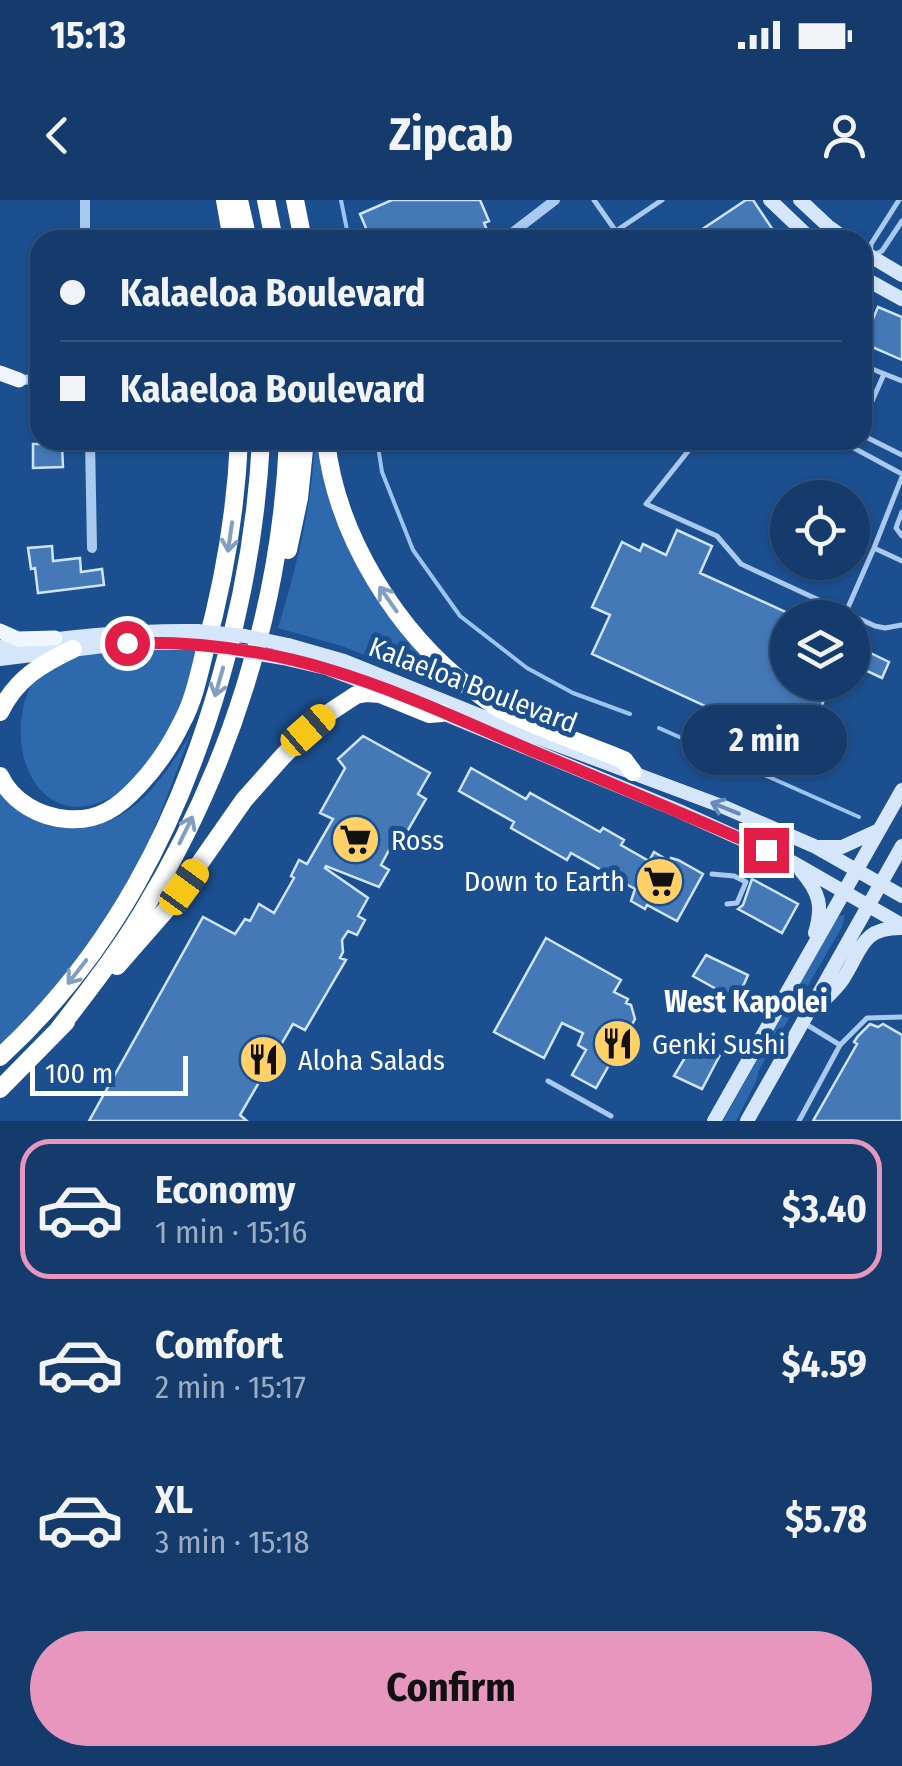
<!DOCTYPE html>
<html lang="en">
<head>
<meta charset="utf-8">
<style>
	:root { --surface:#143b6b; --page:#1d4271; --text:#f1f3f6; --muted:#9dadc1; --line:#33557e; --accent:#e797bd }
	body { margin:0; font-family:"Fira Sans Condensed",sans-serif; background:var(--page); color:var(--text); height:100vh; display:flex; flex-direction:column; font-size:38px; white-space:nowrap }
	* { box-sizing:border-box; margin:0 }
	p { font-size:32px; color:var(--muted) }
	.icon { flex:none; width:55px; height:55px; fill:none; stroke:currentColor; stroke-width:2; stroke-linecap:round; stroke-linejoin:round }
	.map { position:relative; height:921px; overflow:hidden }
	.drawer { display:flex; flex-direction:column; background:var(--surface); flex:1 }
	.drawer>* { flex:none }
	.top-card { position:absolute; left:30px; top:30px; width:842px; height:220px; border-radius:30px; box-shadow:0 2px 8px #0004,0 0 0 2px var(--line); display:grid; align-content:center; height:220px; padding:0 30px; background:var(--surface) }
	.controls { position:absolute; left:770px; top:280px; display:grid; gap:20px }
	.controls a { display:grid; place-items:center; width:100px; height:100px; border-radius:50%; background:var(--surface); box-shadow:0 2px 8px #0004,0 0 0 2px var(--line); font-size:50px }
	.scale { position:absolute; left:30px; bottom:25px; width:158px; box-sizing:border-box; padding-left:10px; border:5px solid #fff; border-top:0; font-size:28px; line-height:35px; white-space:nowrap; color:#fff; -webkit-text-stroke:8px #1b4f8f; paint-order:stroke }
	.end { position:absolute; width:45px; height:45px; margin:-22px; border:12px solid #e11d48; background:#fff; box-shadow:0 0 0 5px #fff }
	.from { border-radius:50% }
	.bubble { position:absolute; height:70px; border-radius:35px; background:var(--surface); box-shadow:0 2px 8px #0004,0 0 0 2px var(--line); font-size:32px; font-weight:700; line-height:70px; text-align:center }
	.car { position:absolute; width:30px; height:60px; margin:-30px -15px; border-radius:12px; box-shadow:0 0 8px 2px #0007; background:linear-gradient(#f5c518 24%,#345 0 40%,#f5c518 0 76%,#345 0 86%,#f5c518 0) }
	.top-card b { display:flex; align-items:center; gap:35px; height:95px; font-size:38px }
	.top-card b+b { border-top:2px solid var(--line) }
	.top-card i { width:25px; height:25px; background:var(--text) }
	ul { padding:18px 0 0; list-style:none }
	li { display:flex; align-items:center; gap:30px; height:140px; margin:0 20px 15px; padding:0 10px; border:5px solid transparent; border-radius:30px }
	li div { flex:1 }
	li b { display:block; font-size:38px }
	li em { font-style:normal; font-weight:700 }
	li.selected { border-color:var(--accent) }
	li>.icon { width:90px; height:90px; stroke-width:1.5 }
	.primary-button { display:flex; gap:20px; margin-top:auto; padding:20px 30px }
	.primary-button a { flex:1; height:115px; border-radius:60px; background:var(--accent); color:#111; font-size:40px; font-weight:700; line-height:115px; text-align:center }
	.status { display:flex; justify-content:space-between; align-items:center; height:70px; padding:0 50px; background:var(--surface); direction:ltr }
	.status svg { height:28px; fill:currentColor }
	header { display:flex; justify-content:space-between; align-items:center; height:130px; padding:0 30px; background:var(--surface); font-size:45px; font-weight:700 }
	.map>svg:first-child { display:block }
	.green { fill:#2e69ad }
	.lines { fill:none; stroke-linecap:round; stroke-linejoin:round }
	.stream { stroke:#9cc4f0; stroke-width:4 }
	.building { fill:#4478b7; stroke:#cfe3fa; stroke-width:2.5 }
	.lane { stroke:#a9c9ee; stroke-width:5 }
	.street { stroke:#a9c9ee; stroke-width:10 }
	.secondary { stroke:#d6e6fa; stroke-width:14 }
	.primary { stroke:#f0f6ff; stroke-width:15 }
	.highway { stroke:#fff; stroke-width:18 }
	.secondary-bridge { stroke:#d6e6fa; stroke-width:14 }
	.oneway { stroke:#829ec1 }
	.oneway2 { stroke:#668bba }
	.route { stroke:#e11d48; stroke-width:12 }
	.labels { text-anchor:middle; dominant-baseline:central; stroke-width:10; stroke-linejoin:round; paint-order:stroke }
	.street-label { font-size:28px; fill:#fff; stroke:#1b4f8f }
	.poi-label { font-size:28px; fill:#fff; stroke:#1b4f8f; text-anchor:start }
	.neighbourhood-label { font-size:30px; font-weight:bold; fill:#fff; stroke:#1b4f8f }
</style>
</head>
<body>
<div class="status"><b>15:13</b><svg viewBox="0 0 49 12"><path d="M0 12V9h3v3zM5 12V6h3v6zM10 12V3h3v9zM15 12V0h3v12zM26 1h20v11H26zM47 4h2v5h-2z"/></svg></div>
<header><svg class="icon" aria-label="back" viewBox="0 0 24 24"><path d="M15 5l-7 7 7 7"/></svg>Zipcab<svg class="icon" aria-label="person" viewBox="0 0 24 24"><circle cx="12" cy="8" r="4"/><path d="M4 21q1-7 8-7t8 7"/></svg></header>
<div class="map">
<svg width="902" height="921" viewBox="0 0 902 921">
	<rect width="100%" height="100%" fill="#1b4f8f"/>
	<path class="green" d="M315 240H324L359 356 483 503 342 446 278 428C297 366 312 305 315 240Z
		M199 446C185 498 161 574 108 599 36 634 0 543 33 481 40 475 47 466 56 462 99 443 153 448 199 446Z
		M191 533C169 590 149 651 117 703 85 757 43 803 0 848V583C13 595 32 616 47 623 56 628 68 628 77 628 134 625 165 576 191 533Z
		M845 715 842 727 759 870 756 881 736 921H723L838 716Z"/>
	<g class="lines">
		<path class="stream" d="M341 0 349 40
			M377 240 382 272 413 350 460 416 527 468 573 493 630 514
			M659 528 859 617"/>
	</g>
	<path class="building" d="M392 0H480L489 21 484 23 490 37 482 40H371L360 14Z
		M746 0H753L773 30 786 40H686Z
		M878 107 902 117V160L863 143Z
		M33 244H62L63 267 33 268Z
		M677 330 712 346 700 373 788 413V482H832L813 525 803 520 792 546 592 454 610 415 592 407 622 342 640 351 643 344 666 355Z
		M52 346 53 361 80 358 81 372 102 369 104 385 38 393 35 368 31 369 28 348Z
		M852 444 889 462 882 478 852 464Z
		M363 536 430 573 418 594 426 599 401 642 395 639 381 665 389 670 379 687 326 666 325 668 368 698 358 716 365 720 357 735 348 731 342 740 343 752 340 758 346 760 305 830 293 824 240 915 247 921H89L203 717 235 734 245 719 250 721 259 704 274 713 294 678 291 676 299 660 307 664 333 619 320 613 345 568 338 559Z
		M471 568 526 599 530 593 600 632 603 628 624 640 621 645 649 661 654 652 669 661 671 658 678 660 703 674 677 721 647 705 645 709 631 701 635 689 571 653 567 660 511 628 514 622 459 591Z
		M752 679 798 704 782 733 738 709 743 705Z
		M546 738 621 780 614 792 628 799 626 803 631 805 635 819 596 888 572 875 586 850 578 845 583 833 562 823 544 858 494 832Z
		M706 755 748 775 740 793 727 795 693 776Z
		M870 824 878 827 883 824 902 835V921H813L857 844 854 842 858 836Z
		M696 839 721 853 702 889 674 876Z"/>
	<g class="lines">
		<path class="lane" d="M594 0 622 40
			M899 0 871 44 870 57 882 51 902 21
			M616 31 662 0
			M862 165 902 181
			M862 224 884 174
			M862 235 902 255
			M697 240 646 304 717 336 741 364 875 426 885 428 902 425
			M839 240 902 274
			M902 312 896 328 902 336
			M874 348 902 361
			M846 412 874 348 902 277
			M712 674 734 676 746 682 737 703 727 704
			M804 823 840 845
			M548 881 611 916
			M799 921 840 845 867 818 902 817"/>
		<path class="street" d="M85 0V40
			M503 40 555 0
			M19 180 40 179
			M90 240 92 348"/>
		<path class="secondary" d="M770 0 812 40
			M800 0 829 27 847 40
			M862 51 902 75
			M862 77 902 99
			M288 445 344 461 491 520 724 607 814 646 902 696
			M0 447C68 436 128 430 197 431
			M283 458 326 468 387 491
			M0 459 127 443H194
			M435 510 679 611 794 663 902 725
			M819 647H842L879 630
			M801 671C820 693 823 706 815 733
			M820 804C828 796 837 788 843 779 862 750 861 727 902 728
			M714 921 902 590
			M747 921 902 646"/>
		<path class="primary" d="M0 173 19 180
			M0 431 18 439 55 438"/>
		<path class="highway" d="M225 0 232 40
			M239 0 248 40
			M266 0 274 40
			M295 0 303 40
			M326 240C336 335 397 433 473 490 483 497 493 506 504 511 543 530 585 544 624 560L633 572
			M288 350 299 298 305 240
			M0 512C16 479 41 464 73 449
			M0 576C12 602 40 617 67 619 98 622 119 607 139 585 156 567 171 545 182 522 194 500 199 474 205 450 224 381 236 311 239 240
			M117 766 172 703 244 600 283 556 324 516 356 495 367 493 380 494 429 514 442 513
			M58 830C88 791 118 753 143 711 230 569 281 407 288 240
			M0 857C112 754 178 625 220 480 243 401 257 322 261 240
			M0 889 66 822"/>
		<path class="secondary-bridge" d="M197 431 245 436 288 445
			M194 443 283 458"/>
	</g>
	<defs><path id="oneway-shaft" d="M-6 0H5M1.5-3L5.5 0L1.5 3" fill="none" stroke-width="1.6" stroke-linecap="round" stroke-linejoin="round" transform="scale(2.5)"/></defs>
	<g class="oneway">
		<use href="#oneway-shaft" transform="translate(230 337) rotate(98)"/>
		<use href="#oneway-shaft" transform="translate(388 399) rotate(-125)"/>
		<use href="#oneway-shaft" transform="translate(219 482) rotate(106)"/>
		<use href="#oneway-shaft" transform="translate(186 630) rotate(-64)"/>
		<use href="#oneway-shaft" transform="translate(77 772) rotate(128)"/>
	</g>
	<use class="oneway2" href="#oneway-shaft" transform="translate(725 608) rotate(-158)"/>
	<g class="lines">
		<path class="route" d="M127 443C195 441 264 450 330 470 397 490 463 521 528 549 607 582 687 615 766 650"/>
	</g>
	<defs>
		<symbol id="supermarket-disc" viewBox="-11 -11 22 22"><circle r="9.5" fill="#ffd166" stroke="#1b4f8f"/><path d="M-6-5.5h2.5l.6 2H6L4.5 2H-2.5L-4.4-4H-6ZM-1.5 3.2a1.3 1.3 0 1 0 .1 0ZM3 3.2a1.3 1.3 0 1 0 .1 0Z" fill="#111"/></symbol>
		<symbol id="restaurant-disc" viewBox="-11 -11 22 22"><circle r="9.5" fill="#ffd166" stroke="#1b4f8f"/><path d="M-5-6h1v4h1v-4h1v4h1v-4h1v5L-1.5 .5V6h-2V.5L-5-1ZM5-6V6H3V1.5H1.5Q1.5-4 5-6Z" fill="#111"/></symbol>
	</defs>
	<g fill-rule="evenodd">
		<use href="#supermarket-disc" x="328" y="612" width="55" height="55"/>
		<use href="#supermarket-disc" x="632" y="654" width="55" height="55"/>
		<use href="#restaurant-disc" x="590" y="816" width="55" height="55"/>
		<use href="#restaurant-disc" x="236" y="832" width="55" height="55"/>
	</g>
	<g class="labels">
		<g class="street-label">
			<text transform="translate(473 485) rotate(21)">Kalaeloa Boulevard</text>
		</g>
		<g class="poi-label">
			<text x="391" y="640">Ross</text>
			<text x="625" y="681" text-anchor="end">Down to Earth</text>
			<text x="652" y="844">Genki Sushi</text>
			<text x="298" y="860">Aloha Salads</text>
		</g>
		<g class="neighbourhood-label">
			<text x="746" y="802">West Kapolei</text>
		</g>
	</g>
</svg>
<div class="controls">
<a><svg class="icon" aria-label="locate" viewBox="0 0 24 24"><circle cx="12" cy="12" r="6"/><path d="M12 2v4M12 18v4M2 12h4M18 12h4"/></svg></a>
<a><svg class="icon" aria-label="layers" viewBox="0 0 24 24"><path d="M12 4l9 5-9 5-9-5zM3 14l9 5 9-5"/></svg></a>
</div>
<div class="scale">100 m</div>
<i class="end from" style="left:127px;top:443px"></i>
<i class="end" style="left:766px;top:650px"></i>
<div class="bubble" style="left:682px;top:505px;width:165px">2 min</div>
<i class="car" style="left:308px;top:530px;rotate:49deg"></i>
<i class="car" style="left:184px;top:687px;rotate:36deg"></i>
<div class="top-card">
<b><i class="from"></i>Kalaeloa Boulevard</b>
<b><i></i>Kalaeloa Boulevard</b>
</div>
</div>
<section class="drawer">
<ul>
<li class="selected"><svg class="icon" aria-label="car" viewBox="0 0 24 24"><path d="M5 17H2v-5l4-1 3-4h7l3 4 3 1v5h-3M9 17h6M6 11h13"/><circle cx="7" cy="17" r="2"/><circle cx="17" cy="17" r="2"/></svg><div><b>Economy</b><p>1 min · 15:16</p></div><em>$3.40</em></li>
<li><svg class="icon" aria-label="car" viewBox="0 0 24 24"><path d="M5 17H2v-5l4-1 3-4h7l3 4 3 1v5h-3M9 17h6M6 11h13"/><circle cx="7" cy="17" r="2"/><circle cx="17" cy="17" r="2"/></svg><div><b>Comfort</b><p>2 min · 15:17</p></div><em>$4.59</em></li>
<li><svg class="icon" aria-label="car" viewBox="0 0 24 24"><path d="M5 17H2v-5l4-1 3-4h7l3 4 3 1v5h-3M9 17h6M6 11h13"/><circle cx="7" cy="17" r="2"/><circle cx="17" cy="17" r="2"/></svg><div><b>XL</b><p>3 min · 15:18</p></div><em>$5.78</em></li>
</ul>
<div class="primary-button"><a>Confirm</a></div>
</section>
</body>
</html>
